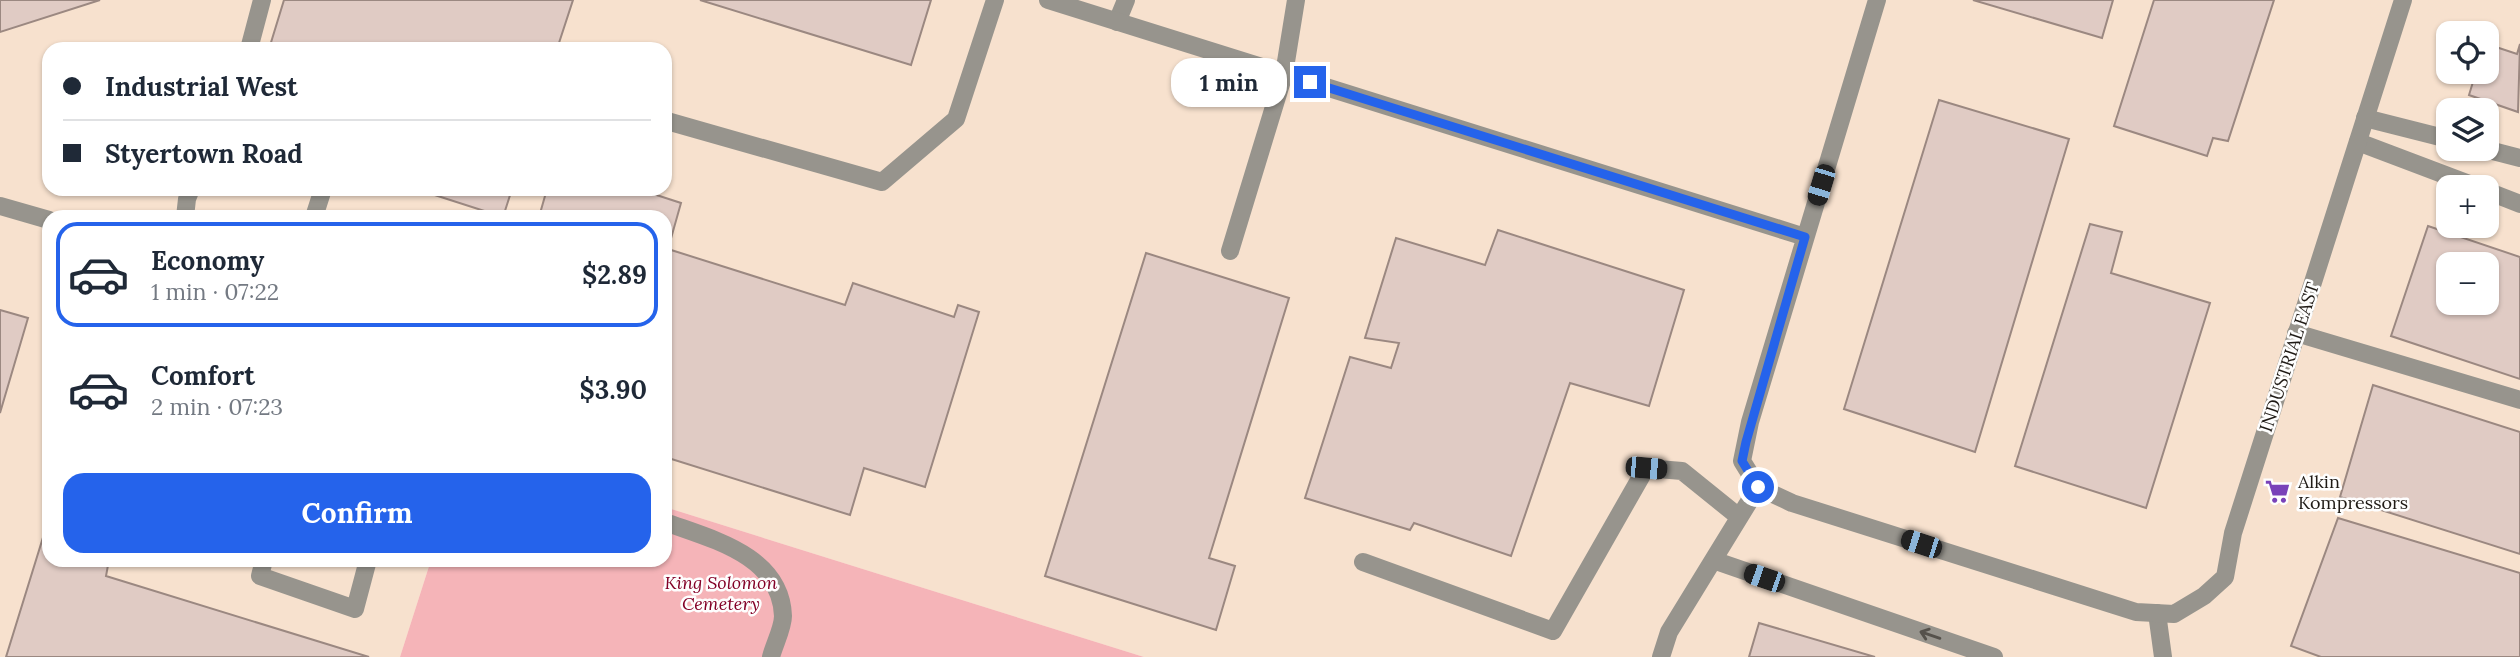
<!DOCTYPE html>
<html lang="en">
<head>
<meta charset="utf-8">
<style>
	:root { --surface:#fff; --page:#f2f2f3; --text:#1f2937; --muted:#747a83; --line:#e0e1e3; --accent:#2563eb }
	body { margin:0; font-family:Lora,serif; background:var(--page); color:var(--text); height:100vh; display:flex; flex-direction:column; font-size:26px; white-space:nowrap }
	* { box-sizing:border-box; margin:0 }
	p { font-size:23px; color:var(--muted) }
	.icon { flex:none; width:38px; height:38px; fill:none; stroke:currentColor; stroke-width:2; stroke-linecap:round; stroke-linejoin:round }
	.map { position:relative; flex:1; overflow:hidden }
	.sheet { position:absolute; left:42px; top:210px; width:630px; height:357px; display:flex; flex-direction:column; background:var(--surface); border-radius:21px; box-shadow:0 2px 5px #0004 }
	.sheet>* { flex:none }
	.banner { position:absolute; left:42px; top:42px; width:630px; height:154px; border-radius:21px; box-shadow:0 2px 5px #0004; display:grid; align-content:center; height:154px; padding:0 21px; background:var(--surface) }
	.tools { position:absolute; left:2436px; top:21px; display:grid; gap:14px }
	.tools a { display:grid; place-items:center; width:63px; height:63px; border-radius:14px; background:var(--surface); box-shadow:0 2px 5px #0004; font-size:35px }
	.end { position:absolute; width:32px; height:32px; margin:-16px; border:9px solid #2563eb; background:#fff; box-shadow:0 0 0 4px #fff }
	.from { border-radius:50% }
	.bubble { position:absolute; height:49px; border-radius:21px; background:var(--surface); box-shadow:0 2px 5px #0004; font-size:23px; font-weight:800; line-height:49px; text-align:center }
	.car { position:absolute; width:21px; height:42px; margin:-21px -10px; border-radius:9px; box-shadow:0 0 5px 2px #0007; background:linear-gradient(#222 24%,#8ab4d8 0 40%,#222 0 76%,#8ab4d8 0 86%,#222 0) }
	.banner b { display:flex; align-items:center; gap:24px; height:66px; font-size:26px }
	.banner b+b { border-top:2px solid var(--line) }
	.banner i { width:18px; height:18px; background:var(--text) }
	ul { padding:12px 0 0; list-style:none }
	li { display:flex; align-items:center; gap:21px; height:105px; margin:0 14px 10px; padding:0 7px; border:4px solid transparent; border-radius:21px }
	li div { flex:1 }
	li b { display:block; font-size:26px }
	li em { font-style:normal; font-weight:800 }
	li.selected { border-color:var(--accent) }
	li>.icon { width:63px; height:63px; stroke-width:1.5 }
	.action { display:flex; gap:14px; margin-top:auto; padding:14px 21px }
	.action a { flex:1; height:80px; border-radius:21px; background:var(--accent); color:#fff; font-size:28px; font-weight:800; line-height:80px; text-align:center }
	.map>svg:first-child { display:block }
	.built { fill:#f7e1ce; fill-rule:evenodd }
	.green { fill:#f5b4b8 }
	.building { fill:#e0cbc4; stroke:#9b8881; stroke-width:2; fill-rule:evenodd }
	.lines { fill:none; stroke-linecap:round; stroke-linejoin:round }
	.lane { stroke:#97948d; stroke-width:18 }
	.street { stroke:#97948d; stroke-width:18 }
	.oneway { stroke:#55514b }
	.route { stroke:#2563eb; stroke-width:9 }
	.labels { text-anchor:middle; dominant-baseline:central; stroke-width:5; stroke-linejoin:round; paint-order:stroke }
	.street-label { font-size:18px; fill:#1f1a15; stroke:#fefefe }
	.poi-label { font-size:18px; fill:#1f1a15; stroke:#fefefe; text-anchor:start }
	.park-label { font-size:18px; font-style:italic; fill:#830027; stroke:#fefefe }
</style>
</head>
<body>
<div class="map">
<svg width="2520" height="657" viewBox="0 0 2520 657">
	<rect width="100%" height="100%" fill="#feeedf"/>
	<path class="built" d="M0 0H2520V657H1144L665 507V217H49V560H431L400 657H0ZM2448 33H2487V72H2448ZM49 49H665V189H49ZM2448 110H2487V149H2448ZM2448 187H2487V226H2448ZM2448 264H2487V303H2448Z"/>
	<path class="green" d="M665 507 1144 657H400L431 560H665Z"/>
	<path class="building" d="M0 0H100L0 32Z
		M284 0H573L557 49H269Z
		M700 0H931L911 65Z
		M1973 0H2113L2102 38Z
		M2154 0H2274L2228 141 2213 138 2207 156 2114 126Z
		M2487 44 2517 54 2520 44 2518 112 2469 95 2476 72H2487Z
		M1939 100 2069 139 1975 452 1844 409Z
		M416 189H512L503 217Z
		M547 189H638L681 203 668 249 845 305 853 283 954 317 958 305 979 312 925 487 864 468 850 515 665 457V217H539Z
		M2090 224 2122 232 2111 273 2210 303 2146 508 2015 466Z
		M2428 226 2520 257V379L2391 336ZM2448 264H2487V303H2448Z
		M1498 230 1684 290 1649 406 1570 383 1511 556 1414 523 1410 530 1305 498 1350 357 1391 368 1399 343 1365 338 1396 238 1485 265Z
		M1146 253 1289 298 1209 558 1235 566 1216 630 1045 576Z
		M0 310 28 318 0 413Z
		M2373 385 2520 432V554L2340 497Z
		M2338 518 2520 573V657H2321L2291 646Z
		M45 531 49 532V560H109L106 576 369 657H6Z
		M1759 623 1875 657H1749Z"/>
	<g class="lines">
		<path class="lane" d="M1117 22 1126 0
			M249 49 262 0
			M2365 118 2448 139
			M667 121 882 182 956 119 995 0
			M2358 142 2477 187
			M2485 149 2520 158
			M2487 191 2520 204
			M185 217 187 199 191 189
			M314 217 323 189
			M1230 251 1284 74 1296 0
			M2296 333 2520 400
			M665 522C711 539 781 555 783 616 783 628 774 645 771 657
			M264 560 260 576 355 609 368 560
			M1713 560 1994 657
			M1363 562 1553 631 1646 468 1682 471 1739 517
			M2157 613 2163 657
			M1661 657 1669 632 1758 487"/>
		<path class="street" d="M1048 0 1805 237
			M1877 0 1750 422 1742 461 1758 487 1792 503 2136 612 2174 614 2204 596 2225 577 2233 533 2403 0
			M0 206 49 220"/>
	</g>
	<defs><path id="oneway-shaft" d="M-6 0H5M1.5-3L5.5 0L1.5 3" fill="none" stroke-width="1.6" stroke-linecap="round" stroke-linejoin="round" transform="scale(1.75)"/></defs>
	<use class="oneway" href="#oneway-shaft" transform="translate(1930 635) rotate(-161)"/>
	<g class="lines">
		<path class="route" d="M1310 82 1805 237 1746 442 1742 461 1758 487"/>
	</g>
	<defs>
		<symbol id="supermarket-bare" viewBox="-9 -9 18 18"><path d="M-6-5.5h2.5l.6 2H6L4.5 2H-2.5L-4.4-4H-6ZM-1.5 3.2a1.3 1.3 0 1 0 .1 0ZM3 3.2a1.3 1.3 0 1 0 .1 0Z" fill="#7942b9" stroke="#fefefe" stroke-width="2.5" paint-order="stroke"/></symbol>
	</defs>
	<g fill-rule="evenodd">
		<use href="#supermarket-bare" x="2260" y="474" width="35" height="35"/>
	</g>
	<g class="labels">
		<g class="street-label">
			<text transform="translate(2289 357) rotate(-72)">INDUSTRIAL EAST</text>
		</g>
		<g class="poi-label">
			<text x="2298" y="481">Alkin<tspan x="2298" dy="21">Kompressors</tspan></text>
		</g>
		<g class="park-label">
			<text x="721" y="582">King Solomon<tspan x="721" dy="21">Cemetery</tspan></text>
		</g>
	</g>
</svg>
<div class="tools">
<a><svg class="icon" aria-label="locate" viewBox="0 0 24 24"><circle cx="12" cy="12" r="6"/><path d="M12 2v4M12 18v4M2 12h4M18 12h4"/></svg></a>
<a><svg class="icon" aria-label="layers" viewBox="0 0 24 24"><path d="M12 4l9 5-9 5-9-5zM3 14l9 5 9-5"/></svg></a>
<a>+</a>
<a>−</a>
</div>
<i class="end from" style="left:1758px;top:487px"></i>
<i class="end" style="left:1310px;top:82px"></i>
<div class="bubble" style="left:1171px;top:58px;width:116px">1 min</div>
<i class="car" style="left:1821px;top:185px;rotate:197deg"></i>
<i class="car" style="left:1646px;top:468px;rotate:95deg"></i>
<i class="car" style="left:1921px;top:544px;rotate:288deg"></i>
<i class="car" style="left:1764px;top:578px;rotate:289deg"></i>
<div class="banner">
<b><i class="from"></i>Industrial West</b>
<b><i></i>Styertown Road</b>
</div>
<section class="sheet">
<ul>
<li class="selected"><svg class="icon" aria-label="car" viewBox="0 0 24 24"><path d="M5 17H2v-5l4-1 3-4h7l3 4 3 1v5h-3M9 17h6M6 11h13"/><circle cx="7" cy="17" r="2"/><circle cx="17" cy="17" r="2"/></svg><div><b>Economy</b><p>1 min · 07:22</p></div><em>$2.89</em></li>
<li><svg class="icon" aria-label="car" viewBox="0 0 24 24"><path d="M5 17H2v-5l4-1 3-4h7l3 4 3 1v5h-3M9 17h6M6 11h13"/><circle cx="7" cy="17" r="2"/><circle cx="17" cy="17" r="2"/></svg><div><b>Comfort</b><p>2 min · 07:23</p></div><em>$3.90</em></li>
</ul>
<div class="action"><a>Confirm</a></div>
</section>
</div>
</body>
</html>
